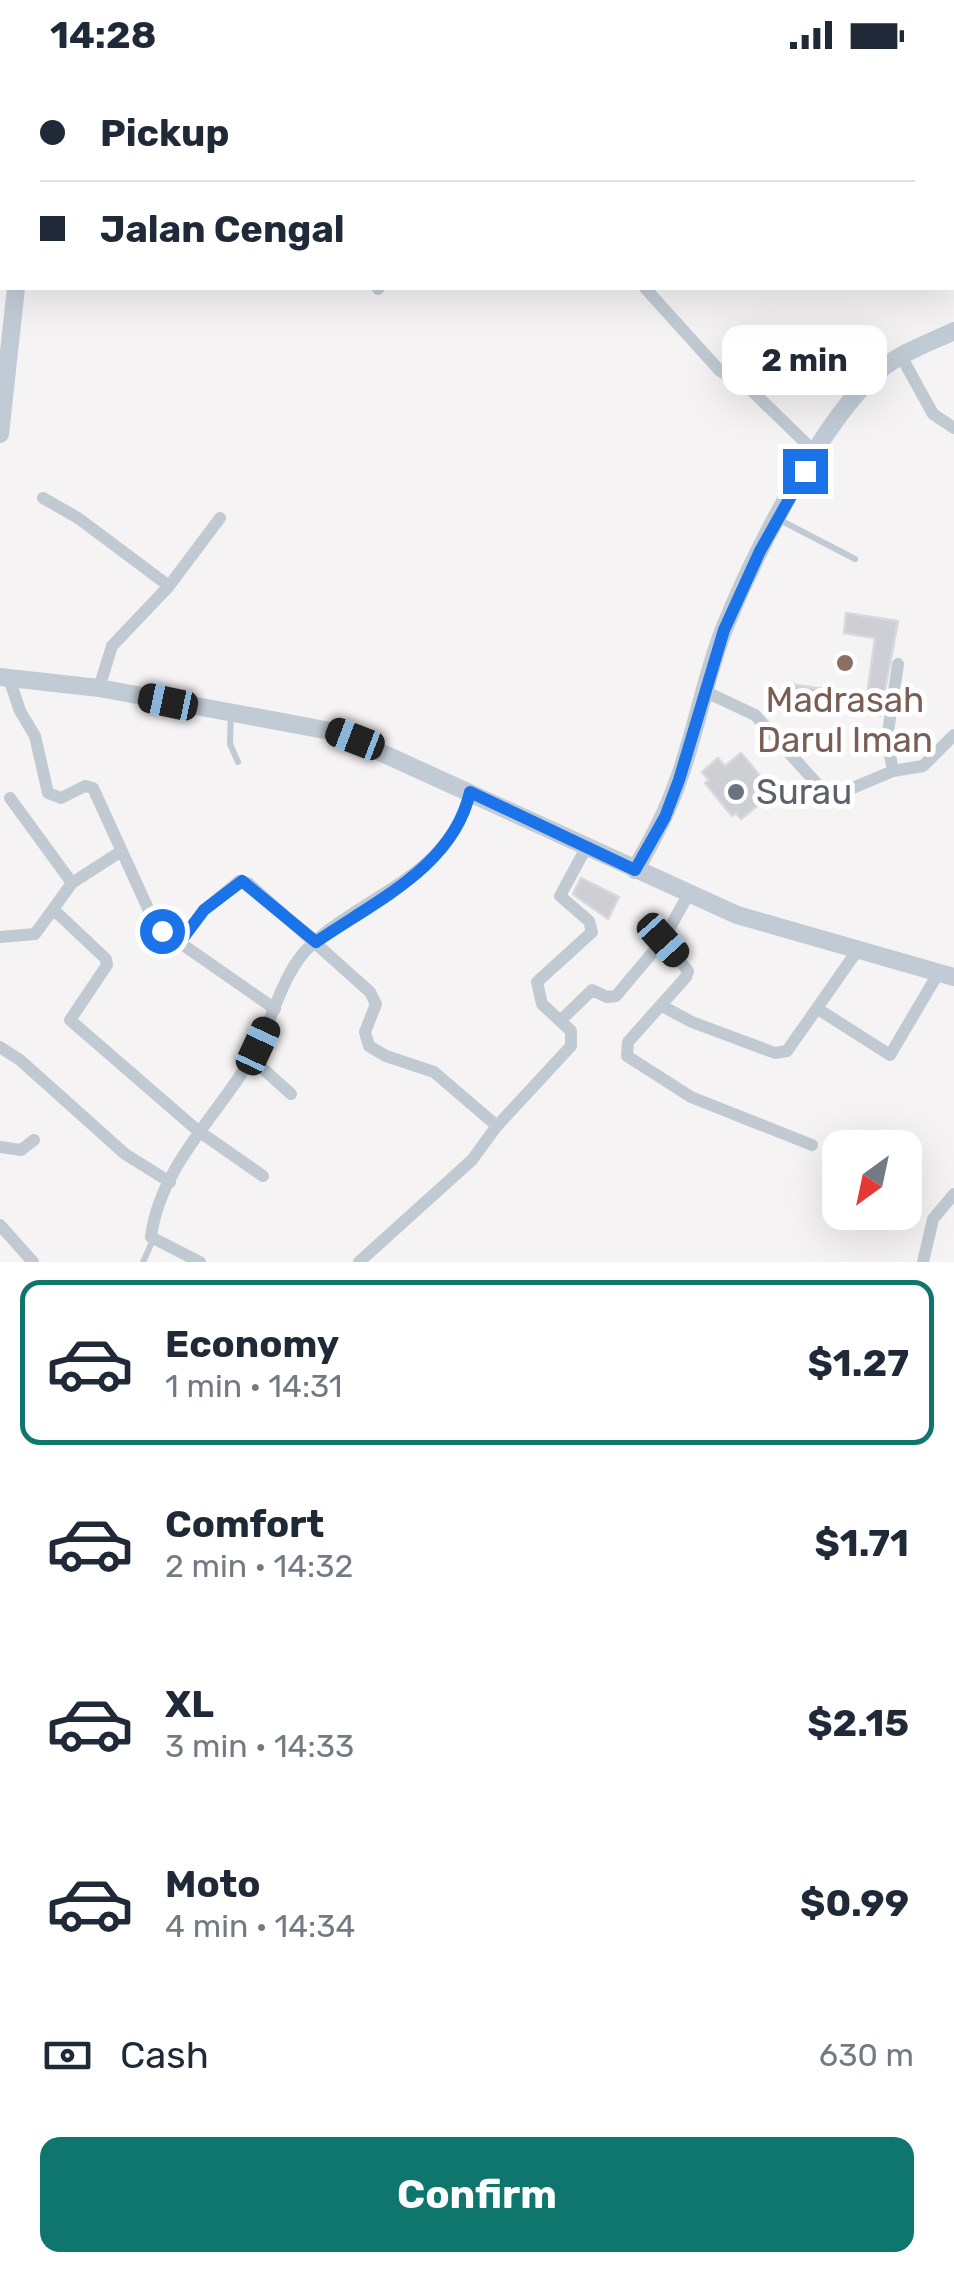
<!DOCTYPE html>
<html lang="en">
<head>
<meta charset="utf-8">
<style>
	:root { --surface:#fff; --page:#f6f6f7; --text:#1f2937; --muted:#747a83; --line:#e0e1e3; --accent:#0f766e }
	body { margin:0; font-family:Rubik,sans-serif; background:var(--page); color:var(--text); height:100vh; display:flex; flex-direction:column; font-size:38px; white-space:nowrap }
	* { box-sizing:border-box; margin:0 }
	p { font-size:32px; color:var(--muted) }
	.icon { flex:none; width:55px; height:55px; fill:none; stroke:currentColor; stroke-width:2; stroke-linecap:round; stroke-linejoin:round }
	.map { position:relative; height:1192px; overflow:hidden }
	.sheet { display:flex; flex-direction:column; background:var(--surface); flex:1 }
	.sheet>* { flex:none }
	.top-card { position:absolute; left:0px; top:0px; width:955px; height:220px; box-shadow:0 10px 40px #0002; display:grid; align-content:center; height:220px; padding:0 40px; background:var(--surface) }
	.needle { width:65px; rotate:213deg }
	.tools { position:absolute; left:822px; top:1060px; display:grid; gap:20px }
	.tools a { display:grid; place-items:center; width:100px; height:100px; border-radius:20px; background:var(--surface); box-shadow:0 10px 40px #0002; font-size:50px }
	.end { position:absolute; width:45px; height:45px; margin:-22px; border:12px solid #1a73e8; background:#fff; box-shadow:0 0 0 5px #fff }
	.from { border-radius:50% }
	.bubble { position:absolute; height:70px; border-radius:20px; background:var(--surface); box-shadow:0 10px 40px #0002; font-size:32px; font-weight:700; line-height:70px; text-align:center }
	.car { position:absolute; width:30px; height:60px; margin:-30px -15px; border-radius:12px; box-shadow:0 0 8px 2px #0007; background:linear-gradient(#222 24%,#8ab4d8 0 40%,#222 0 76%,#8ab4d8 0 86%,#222 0) }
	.top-card b { display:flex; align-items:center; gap:35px; height:95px; font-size:38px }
	.top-card b+b { border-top:2px solid var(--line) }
	.top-card i { width:25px; height:25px; background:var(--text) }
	ul { padding:18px 0 0; list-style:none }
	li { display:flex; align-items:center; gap:30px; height:165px; margin:0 20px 15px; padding:0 20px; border:5px solid transparent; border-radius:20px }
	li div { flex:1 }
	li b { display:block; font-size:38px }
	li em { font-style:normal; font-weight:700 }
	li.active { border-color:var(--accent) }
	li>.icon { width:90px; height:90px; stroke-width:1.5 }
	.pay { display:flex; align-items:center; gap:25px; height:110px; padding:0 40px; font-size:38px }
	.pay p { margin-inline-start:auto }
	.button { display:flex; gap:20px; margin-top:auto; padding:20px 40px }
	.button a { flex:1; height:115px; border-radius:20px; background:var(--accent); color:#fff; font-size:40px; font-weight:700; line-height:115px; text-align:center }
	.status { display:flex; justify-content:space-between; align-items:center; height:70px; padding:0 50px; background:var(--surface); direction:ltr }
	.status svg { height:28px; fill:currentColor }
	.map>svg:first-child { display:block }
	.building { fill:#cdcfd5; stroke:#d7d9de; stroke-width:2.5 }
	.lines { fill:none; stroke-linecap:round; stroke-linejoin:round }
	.lane { stroke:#c1cad2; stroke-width:6 }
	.street { stroke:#c1cad2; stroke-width:12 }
	.secondary { stroke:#c1cbd6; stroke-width:18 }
	.route { stroke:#1a73e8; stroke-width:12 }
	.education-dot { fill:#8d6e63; stroke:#fff; stroke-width:4 }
	.worship-dot { fill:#6b7280; stroke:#fff; stroke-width:4 }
	.labels { text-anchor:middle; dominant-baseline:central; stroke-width:10; stroke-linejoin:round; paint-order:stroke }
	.education-label { font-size:35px; fill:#785e54; stroke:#fff }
	.worship-label { font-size:35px; fill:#5b616d; stroke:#fff; text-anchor:start }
</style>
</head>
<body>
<div class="status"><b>14:28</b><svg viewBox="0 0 49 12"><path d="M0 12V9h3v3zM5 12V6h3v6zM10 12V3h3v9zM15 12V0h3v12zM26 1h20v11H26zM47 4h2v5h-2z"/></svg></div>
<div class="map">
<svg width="954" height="1192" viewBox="0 0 954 1192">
	<rect width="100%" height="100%" fill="#f5f3f3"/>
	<path class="building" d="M846 543 898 551 880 646 785 632 788 614 867 625 875 568 844 563Z
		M741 683 762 708 754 714 766 729 741 749 736 743 732 746 705 713 709 710 702 702 718 688 725 696Z
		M581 808 619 827 608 849 573 824Z"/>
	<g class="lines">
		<path class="lane" d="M780 450 855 489
			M231 643 230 674 238 692
			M143 1192 153 1170"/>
		<path class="street" d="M440 0 444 2
			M697 0 718 2
			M0 2 2 3
			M158 2 159 0
			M802 2 803 0
			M0 48H2
			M952 128 954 127
			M0 214H2
			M645 218 720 301 752 321 816 383
			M378 219 379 218
			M901 286 933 344 954 358
			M43 428 78 448 169 516
			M9 608 20 641 35 666 48 723 61 728 85 716 93 718 156 856 275 939
			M99 618 112 576 169 516 220 448
			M706 622 755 645 827 725H836L893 701 923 696 954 665
			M893 701 887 669 898 594
			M10 728 72 813
			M53 839 106 889 107 895 70 950 197 1060 263 1106
			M0 867 35 864 72 813 120 782
			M663 870 688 901 686 907 628 972 627 986 691 1027 812 1075
			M180 872 204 840 239 811 248 813 370 922 376 934 365 962 369 976 386 986 434 1002 497 1056
			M662 936 692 952 775 983 787 981 857 881
			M818 939 890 985 939 902
			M560 951 592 920 607 927 616 926 663 870 688 825
			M0 977 20 990 125 1084 170 1112
			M251 988 291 1024
			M0 1077 21 1080 34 1070
			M0 1155 33 1192
			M200 1192 151 1167C160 1093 226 1038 258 976 274 944 284 900 311 875 367 823 450 806 470 722
			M359 1192 472 1090 496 1057 571 976V961L542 934 537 912 592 862 589 851 560 826 587 776
			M923 1192 933 1149 954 1124"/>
		<path class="secondary" d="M39 2V0
			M0 364 16 218
			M0 607 99 618 336 662 737 845 954 907
			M635 800C652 771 667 743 678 711 696 662 705 608 724 559 753 487 822 349 880 300 902 282 929 273 954 261"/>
	</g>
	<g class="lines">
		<path class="route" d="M162 861 180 872 204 840 242 811 316 872C375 831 453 797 470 722L635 800 665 747 679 710 724 560 760 481 805 401"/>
	</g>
	<circle class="education-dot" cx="845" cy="593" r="10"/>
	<circle class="worship-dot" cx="736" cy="722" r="10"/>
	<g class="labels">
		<g class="education-label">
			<text x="845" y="630">Madrasah<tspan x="845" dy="40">Darul Iman</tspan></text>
		</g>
		<g class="worship-label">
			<text x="756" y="722">Surau</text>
		</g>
	</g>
</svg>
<div class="tools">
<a><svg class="needle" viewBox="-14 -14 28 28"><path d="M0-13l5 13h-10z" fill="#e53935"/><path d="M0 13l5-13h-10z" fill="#747a83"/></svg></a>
</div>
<i class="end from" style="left:162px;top:861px"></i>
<i class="end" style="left:805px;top:401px"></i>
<div class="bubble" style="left:722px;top:255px;width:165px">2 min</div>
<i class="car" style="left:168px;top:632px;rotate:282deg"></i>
<i class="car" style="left:355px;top:669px;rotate:291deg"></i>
<i class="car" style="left:663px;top:870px;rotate:138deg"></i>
<i class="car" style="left:258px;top:976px;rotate:25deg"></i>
<div class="top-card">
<b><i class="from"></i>Pickup</b>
<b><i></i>Jalan Cengal</b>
</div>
</div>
<section class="sheet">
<ul>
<li class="active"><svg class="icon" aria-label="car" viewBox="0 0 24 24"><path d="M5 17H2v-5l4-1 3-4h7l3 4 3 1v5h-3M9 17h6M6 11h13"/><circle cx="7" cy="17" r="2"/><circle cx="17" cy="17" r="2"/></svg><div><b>Economy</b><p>1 min · 14:31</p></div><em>$1.27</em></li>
<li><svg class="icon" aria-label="car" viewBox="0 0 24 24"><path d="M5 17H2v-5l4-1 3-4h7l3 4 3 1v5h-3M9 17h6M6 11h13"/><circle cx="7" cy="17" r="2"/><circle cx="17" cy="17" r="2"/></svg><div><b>Comfort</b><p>2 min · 14:32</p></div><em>$1.71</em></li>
<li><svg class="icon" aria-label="car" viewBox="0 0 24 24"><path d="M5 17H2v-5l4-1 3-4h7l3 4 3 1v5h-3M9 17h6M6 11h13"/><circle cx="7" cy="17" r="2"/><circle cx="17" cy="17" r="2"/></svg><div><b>XL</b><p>3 min · 14:33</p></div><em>$2.15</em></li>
<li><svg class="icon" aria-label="car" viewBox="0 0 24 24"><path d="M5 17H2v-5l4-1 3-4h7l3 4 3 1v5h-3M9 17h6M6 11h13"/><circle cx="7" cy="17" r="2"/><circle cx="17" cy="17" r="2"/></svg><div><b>Moto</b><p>4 min · 14:34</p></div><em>$0.99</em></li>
</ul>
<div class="pay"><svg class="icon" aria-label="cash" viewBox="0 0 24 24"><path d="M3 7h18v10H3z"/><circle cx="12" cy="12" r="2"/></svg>Cash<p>630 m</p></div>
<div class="button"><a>Confirm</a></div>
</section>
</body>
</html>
